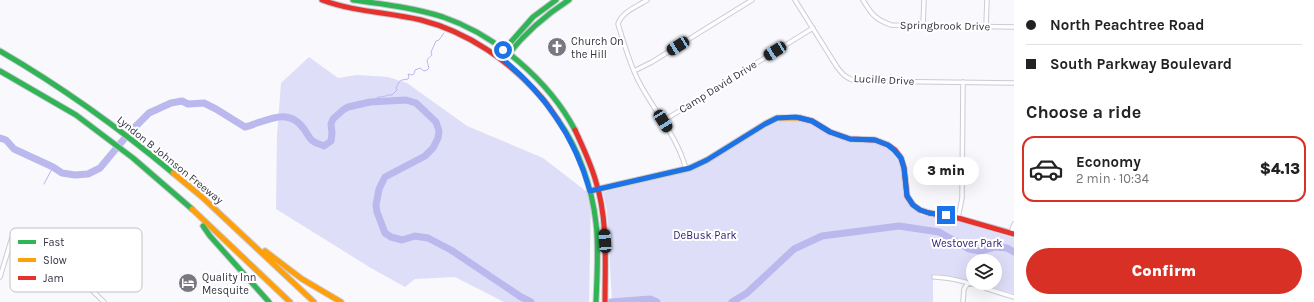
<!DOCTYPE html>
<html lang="en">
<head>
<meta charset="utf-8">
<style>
	:root { --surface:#fff; --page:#f6f6f6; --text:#222; --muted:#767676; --line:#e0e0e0; --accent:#d93025 }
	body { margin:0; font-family:Karla,sans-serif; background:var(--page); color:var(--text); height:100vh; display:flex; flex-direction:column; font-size:15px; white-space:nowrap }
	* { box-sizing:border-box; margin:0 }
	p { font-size:13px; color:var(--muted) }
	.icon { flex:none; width:22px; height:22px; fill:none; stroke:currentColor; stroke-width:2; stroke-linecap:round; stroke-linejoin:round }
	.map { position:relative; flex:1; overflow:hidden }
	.panel { display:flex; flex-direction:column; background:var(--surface); width:300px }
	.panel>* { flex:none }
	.hud { display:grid; align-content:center; height:88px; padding:0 12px; background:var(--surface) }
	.fabs { position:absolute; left:966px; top:254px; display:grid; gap:8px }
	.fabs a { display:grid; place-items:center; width:36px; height:36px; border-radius:50%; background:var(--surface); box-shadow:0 4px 16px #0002; font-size:20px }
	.end { position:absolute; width:18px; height:18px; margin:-9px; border:5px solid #1a73e8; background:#fff; box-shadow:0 0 0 2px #fff }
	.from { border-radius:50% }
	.bubble { position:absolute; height:28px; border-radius:14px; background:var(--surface); box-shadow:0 4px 16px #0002; font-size:13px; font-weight:800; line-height:28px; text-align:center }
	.car { position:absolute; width:12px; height:24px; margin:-12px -6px; border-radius:5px; box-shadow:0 0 3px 1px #0007; background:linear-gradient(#222 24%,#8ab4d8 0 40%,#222 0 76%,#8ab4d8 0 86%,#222 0) }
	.hud b { display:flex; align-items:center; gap:14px; height:38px; font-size:15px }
	.hud b+b { border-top:1px solid var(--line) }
	.hud i { width:10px; height:10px; background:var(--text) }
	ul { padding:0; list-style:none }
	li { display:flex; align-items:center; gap:12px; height:66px; margin:0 8px 6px; padding:0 4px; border:2px solid transparent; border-radius:12px }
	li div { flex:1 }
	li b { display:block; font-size:15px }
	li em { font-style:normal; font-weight:800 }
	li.current { border-color:var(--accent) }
	li>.icon { width:36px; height:36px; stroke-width:1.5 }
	h2 { padding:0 12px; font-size:18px; line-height:48px }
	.primary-button { display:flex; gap:8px; margin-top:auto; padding:8px 12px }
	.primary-button a { flex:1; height:46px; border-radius:24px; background:var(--accent); color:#fff; font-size:16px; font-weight:800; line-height:46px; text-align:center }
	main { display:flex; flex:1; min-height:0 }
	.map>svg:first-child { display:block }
	.green { fill:#dedef9 }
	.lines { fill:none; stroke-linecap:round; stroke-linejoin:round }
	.stream { stroke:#bab8ec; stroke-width:1 }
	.river { stroke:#bab8ec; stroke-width:7 }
	.street-casing { stroke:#cbcbd4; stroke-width:5.5 }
	.fast-casing { stroke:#cbcbd4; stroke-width:7 }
	.slow-casing { stroke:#cbcbd4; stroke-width:7 }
	.jam-casing { stroke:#cbcbd4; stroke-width:7 }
	.street { stroke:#fefeff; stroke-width:3.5 }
	.fast { stroke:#30b455; stroke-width:5 }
	.slow { stroke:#ff9f0a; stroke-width:5 }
	.jam { stroke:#e5322d; stroke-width:5 }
	.route { stroke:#1a73e8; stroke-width:5 }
	.labels { text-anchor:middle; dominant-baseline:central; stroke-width:4; stroke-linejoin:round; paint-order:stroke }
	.street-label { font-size:11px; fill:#333341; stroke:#fff }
	.poi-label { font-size:11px; fill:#333341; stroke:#fff; text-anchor:start }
	.park-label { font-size:11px; fill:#2d1b6e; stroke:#fff }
	.key { fill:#fff; stroke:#c2c2c6; stroke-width:1 }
	.key-label { font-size:11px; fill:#333341 }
</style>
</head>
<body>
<main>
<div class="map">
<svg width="1014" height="302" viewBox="0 0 1014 302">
	<rect width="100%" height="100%" fill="#f8f8fd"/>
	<path class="green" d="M309 57 338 78 357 75 388 77 407 83 467 126 543 158 591 195 589 302H504L455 277 415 279 405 287 371 268 276 209 277 135 281 83Z
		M779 120C791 120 804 119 815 125 823 129 831 135 839 138 857 145 880 136 894 152 906 166 900 175 904 190 906 197 917 208 921 215L953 219 1014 238V294L976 283H995V261H973V282L951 276 933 274V302H612L607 211 603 192 694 169 707 164 733 146Z"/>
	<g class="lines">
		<path class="stream" d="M371 102 378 97C384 98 387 94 392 95L397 90 396 88 399 82 402 80 408 79 409 77 408 74 412 75 414 74 415 70 420 68 424 71 427 70 429 68C427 60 425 61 432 55L431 52 436 41 439 40 444 33
			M44 184 53 167"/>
		<path class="river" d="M0 138 6 140 14 149 53 167 62 173 75 175 88 174 100 168 129 133 149 113 171 103 182 101 188 104 204 103 216 109 245 127C267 121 288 106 304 129 312 141 310 141 324 146L331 141 332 133 331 124 333 119 343 110 348 107 370 102 406 100 416 103 436 122 439 131 438 138 433 148 425 156 385 177 379 189 376 205 377 212 385 233 391 237 402 240 415 236 428 238 451 250 521 297 531 302
			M611 302 650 299 657 302
			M732 302 747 293 794 249 822 236 899 226 939 232 969 249 980 251 995 247 1007 248 1014 252"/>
		<defs>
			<path id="street" d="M647 0C636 7 622 12 618 24 624 43 629 62 638 80 653 110 677 135 686 169
				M795 0 837 67C843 75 847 79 857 81L1014 83
				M863 0C872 15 875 19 891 25L1014 27
				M923 26 924 0
				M986 26 987 0
				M634 71 652 62 752 0
				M663 121 813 28
				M958 218 962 198 963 82
				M1011 233 1014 224
				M0 277 14 231 35 238 44 244 104 302
				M934 277C962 278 988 290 1014 297
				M963 302 964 289 968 283"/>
			<path id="fast" d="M353 0C383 4 414 8 443 17 496 35 549 81 575 130
				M0 51C62 87 119 128 173 173
				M502 52 533 17 556 0
				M506 57C524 34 544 16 569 0
				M0 71 76 115 133 158 192 209
				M558 120C579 149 592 188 596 223 599 249 597 276 596 302
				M203 226 210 236 269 302"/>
			<path id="slow" d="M173 173 202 197 314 302
				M590 191 690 168 707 160 765 124 777 118H800
				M192 209 290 302
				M265 251 302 279 341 302"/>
			<path id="jam" d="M322 0C354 12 388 12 421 20 468 32 510 61 542 98 548 105 553 113 558 120
				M800 118 812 121 830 132 850 139 875 140 888 145 895 150 901 158 904 168 907 196 913 205 920 210 929 213 958 218 1014 234
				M575 130C583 147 591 164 596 182 608 220 605 262 605 302"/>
		</defs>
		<use href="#street" class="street-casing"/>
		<use href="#fast" class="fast-casing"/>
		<use href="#slow" class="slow-casing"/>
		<use href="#jam" class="jam-casing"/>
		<use href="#street" class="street"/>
		<use href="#fast" class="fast"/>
		<use href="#slow" class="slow"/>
		<use href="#jam" class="jam"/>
	</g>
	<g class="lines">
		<path class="route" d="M503 50 499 56C544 93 574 135 590 191L690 168 707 160 765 124 777 118 796 117 812 121 830 132 850 139 875 140 888 145 894 150 901 158 904 168 907 196 913 205 920 210 929 213 946 215"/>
	</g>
	<defs>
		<symbol id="church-disc" viewBox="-11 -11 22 22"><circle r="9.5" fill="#787883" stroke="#fff"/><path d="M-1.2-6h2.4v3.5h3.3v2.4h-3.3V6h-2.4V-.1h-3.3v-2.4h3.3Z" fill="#fff"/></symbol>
		<symbol id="hotel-disc" viewBox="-11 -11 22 22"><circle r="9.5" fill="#787883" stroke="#fff"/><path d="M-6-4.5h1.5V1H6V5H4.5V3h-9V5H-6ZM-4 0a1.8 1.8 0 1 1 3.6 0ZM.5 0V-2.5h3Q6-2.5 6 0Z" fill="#fff"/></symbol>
	</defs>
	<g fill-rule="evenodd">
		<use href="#church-disc" x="546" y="36" width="22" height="22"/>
		<use href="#hotel-disc" x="177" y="272" width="22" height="22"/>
	</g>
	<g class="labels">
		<g class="street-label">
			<text transform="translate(945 26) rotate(1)">Springbrook Drive</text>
			<text transform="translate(884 80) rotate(3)">Lucille Drive</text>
			<text transform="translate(718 87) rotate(-32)">Camp David Drive</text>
			<text transform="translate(170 160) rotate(39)">Lyndon B Johnson Freeway</text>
		</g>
		<g class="poi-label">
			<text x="571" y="41">Church On<tspan x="571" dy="13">the Hill</tspan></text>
			<text x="202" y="277">Quality Inn<tspan x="202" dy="13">Mesquite</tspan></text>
		</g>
		<g class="park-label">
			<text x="705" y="235">DeBusk Park</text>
			<text x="967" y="243">Westover Park</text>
		</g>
	</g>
	<rect x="10" y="228" width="132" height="64" rx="6" class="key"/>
	<rect x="18" y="240" width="18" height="4" fill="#30b455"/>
	<rect x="18" y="258" width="18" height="4" fill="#ff9f0a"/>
	<rect x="18" y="276" width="18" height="4" fill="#e5322d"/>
	<g class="key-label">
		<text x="43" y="246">Fast</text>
		<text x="43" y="264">Slow</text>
		<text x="43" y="282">Jam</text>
	</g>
</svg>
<div class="fabs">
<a><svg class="icon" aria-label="layers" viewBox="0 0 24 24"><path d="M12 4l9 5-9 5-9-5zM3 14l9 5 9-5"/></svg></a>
</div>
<i class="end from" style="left:503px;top:50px"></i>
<i class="end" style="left:946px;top:215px"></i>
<div class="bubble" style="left:913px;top:157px;width:66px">3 min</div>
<i class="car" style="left:678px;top:46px;rotate:238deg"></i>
<i class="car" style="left:775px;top:51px;rotate:238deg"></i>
<i class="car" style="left:663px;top:121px;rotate:148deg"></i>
<i class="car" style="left:605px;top:241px;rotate:356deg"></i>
</div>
<section class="panel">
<div class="hud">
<b><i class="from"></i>North Peachtree Road</b>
<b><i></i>South Parkway Boulevard</b>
</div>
<h2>Choose a ride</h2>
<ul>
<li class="current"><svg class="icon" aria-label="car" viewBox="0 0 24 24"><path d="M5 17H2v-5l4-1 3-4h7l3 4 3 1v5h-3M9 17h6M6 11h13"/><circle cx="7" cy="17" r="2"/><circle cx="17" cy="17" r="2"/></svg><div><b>Economy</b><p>2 min · 10:34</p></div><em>$4.13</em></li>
</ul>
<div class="primary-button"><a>Confirm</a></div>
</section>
</main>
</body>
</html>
